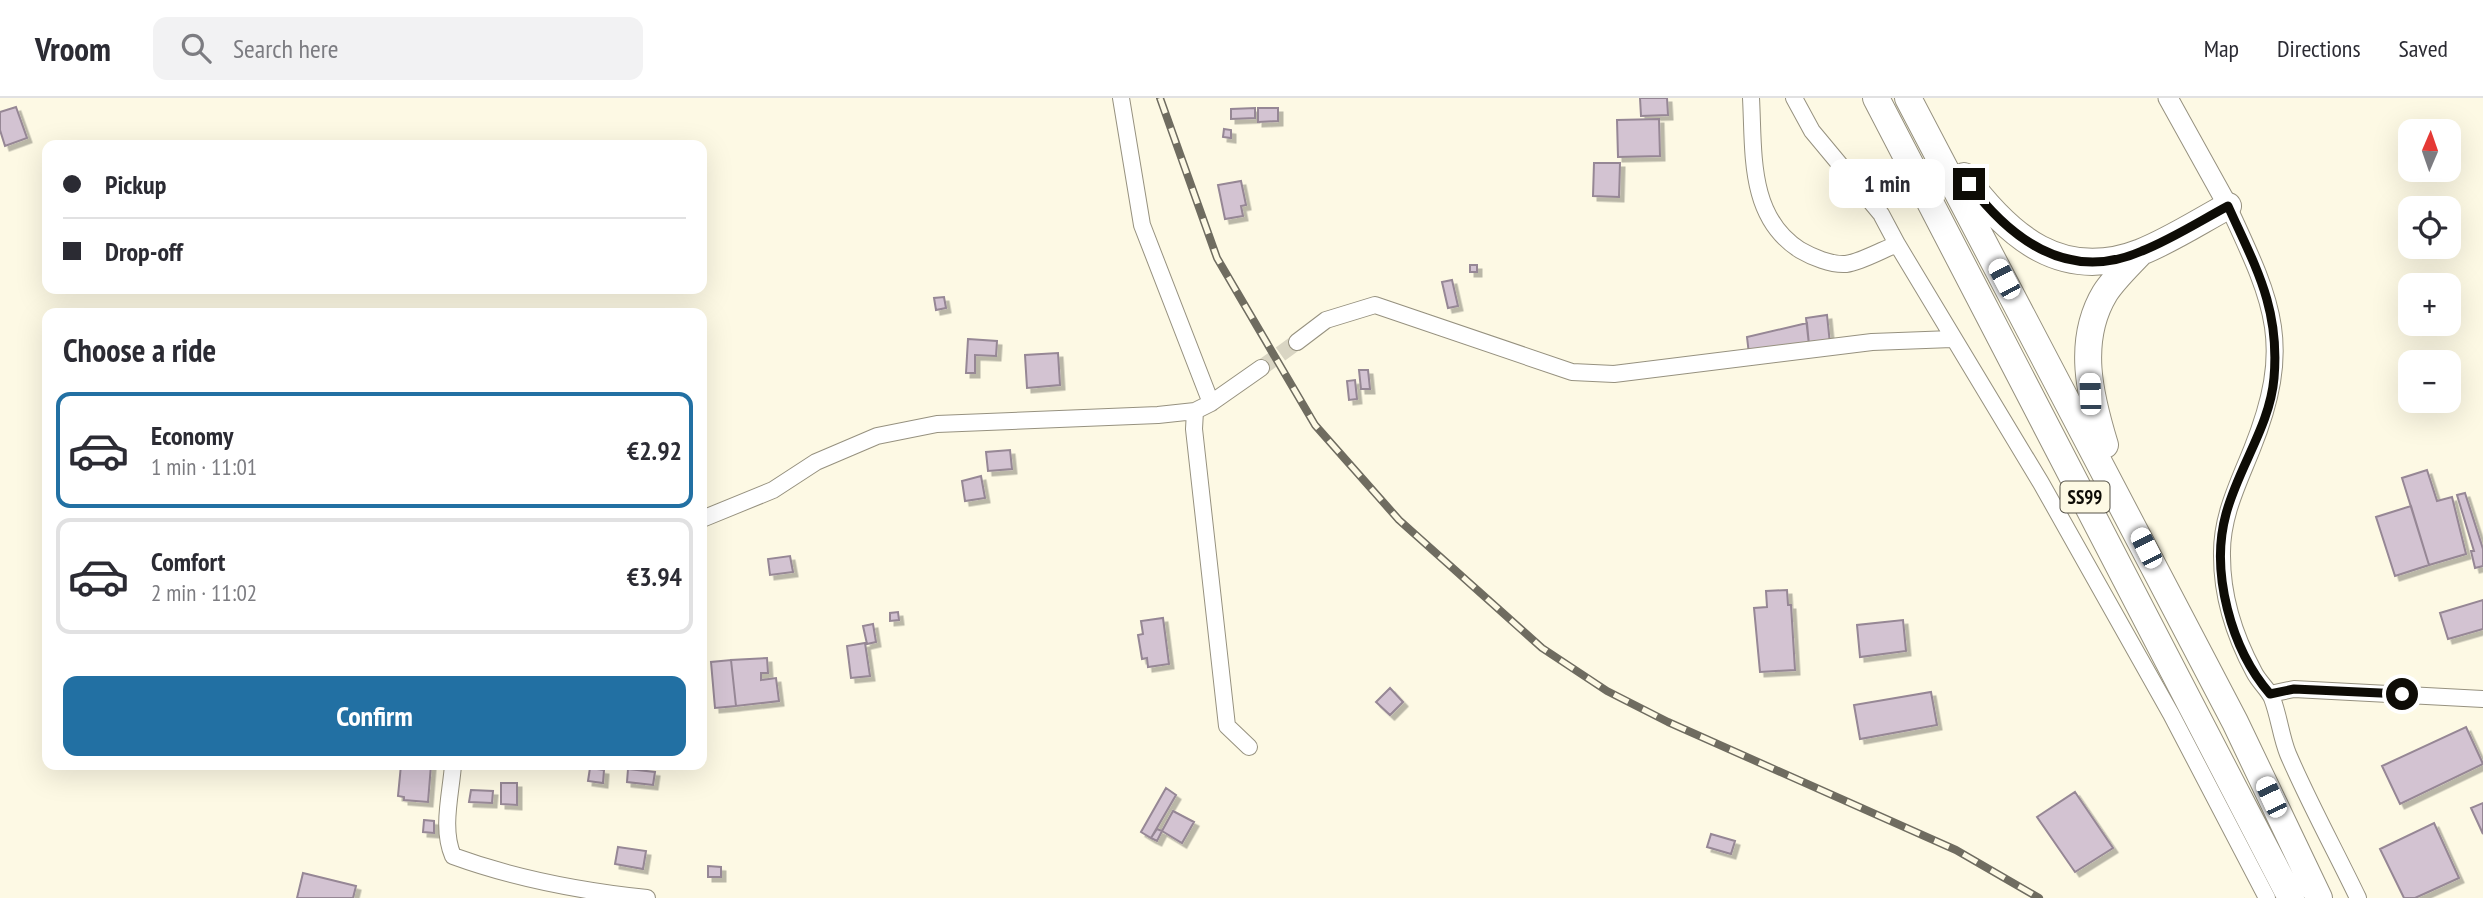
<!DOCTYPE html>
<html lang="en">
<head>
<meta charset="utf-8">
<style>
	:root { --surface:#fff; --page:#f2f2f3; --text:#2b2b33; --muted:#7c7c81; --line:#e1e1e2; --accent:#2270a3 }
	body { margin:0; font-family:"PT Sans Narrow",sans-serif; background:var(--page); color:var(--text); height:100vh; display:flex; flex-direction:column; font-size:26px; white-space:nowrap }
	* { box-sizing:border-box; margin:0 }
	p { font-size:23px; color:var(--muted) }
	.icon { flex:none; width:38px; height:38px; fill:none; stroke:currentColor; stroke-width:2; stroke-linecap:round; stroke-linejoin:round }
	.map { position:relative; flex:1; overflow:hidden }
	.panel { position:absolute; left:42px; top:210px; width:665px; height:462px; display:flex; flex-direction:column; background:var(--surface); border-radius:14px; box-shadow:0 7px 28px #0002 }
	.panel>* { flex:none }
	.top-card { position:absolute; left:42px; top:42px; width:665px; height:154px; border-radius:14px; box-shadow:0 7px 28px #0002; display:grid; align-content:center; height:154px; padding:0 21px; background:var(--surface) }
	.needle { width:46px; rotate:2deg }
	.fabs { position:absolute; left:2398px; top:21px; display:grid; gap:14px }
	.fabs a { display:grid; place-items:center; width:63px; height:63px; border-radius:14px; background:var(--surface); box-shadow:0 7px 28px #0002; font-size:35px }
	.end { position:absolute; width:32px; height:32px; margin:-16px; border:9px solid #0e0c06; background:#fff; box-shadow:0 0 0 4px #fff }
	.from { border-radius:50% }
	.bubble { position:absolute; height:49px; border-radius:14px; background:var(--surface); box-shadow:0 7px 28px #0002; font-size:23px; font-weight:700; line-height:49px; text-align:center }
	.car { position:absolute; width:21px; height:42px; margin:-21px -10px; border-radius:9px; box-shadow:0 0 5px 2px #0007; background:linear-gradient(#fff 24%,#345 0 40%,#fff 0 76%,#345 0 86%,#fff 0) }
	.top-card b { display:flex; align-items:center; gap:24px; height:66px; font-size:26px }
	.top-card b+b { border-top:2px solid var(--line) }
	.top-card i { width:18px; height:18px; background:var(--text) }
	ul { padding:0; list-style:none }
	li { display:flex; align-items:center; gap:21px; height:116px; margin:0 14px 10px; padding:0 7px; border:4px solid var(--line); border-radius:14px }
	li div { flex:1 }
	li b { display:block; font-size:26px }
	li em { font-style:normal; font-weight:700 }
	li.selected { border-color:var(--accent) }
	li>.icon { width:63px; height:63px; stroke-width:1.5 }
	h2 { padding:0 21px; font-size:32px; line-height:84px }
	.primary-button { display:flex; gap:14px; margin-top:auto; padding:14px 21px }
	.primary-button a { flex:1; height:80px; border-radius:14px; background:var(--accent); color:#fff; font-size:28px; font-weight:700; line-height:80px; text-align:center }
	header { display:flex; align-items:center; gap:42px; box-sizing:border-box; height:98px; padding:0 35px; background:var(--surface); border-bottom:2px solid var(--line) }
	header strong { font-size:33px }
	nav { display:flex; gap:38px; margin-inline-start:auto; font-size:24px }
	.search { width:490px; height:63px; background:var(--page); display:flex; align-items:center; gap:18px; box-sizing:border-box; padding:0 24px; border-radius:14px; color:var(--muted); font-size:26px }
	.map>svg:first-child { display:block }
	.building { fill:#d3c3d2; stroke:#968795; stroke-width:2; filter:url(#shadow) }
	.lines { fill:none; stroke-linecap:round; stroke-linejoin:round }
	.minor-tunnel { stroke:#d9d5c3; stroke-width:16; stroke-dasharray:16 8; stroke-linecap:butt }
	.minor-casing { stroke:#96917f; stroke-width:18 }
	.tertiary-casing { stroke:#96917f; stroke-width:21 }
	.trunk-casing { stroke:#96917f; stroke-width:28 }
	.minor { stroke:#fff; stroke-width:16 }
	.tertiary { stroke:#fff; stroke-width:19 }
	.trunk { stroke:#fff; stroke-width:26 }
	.rail-casing { stroke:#6f6c60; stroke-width:8 }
	.rail { stroke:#fdf9e4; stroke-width:5; stroke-dasharray:16; stroke-linecap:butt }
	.route { stroke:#0e0c06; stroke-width:9 }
	.labels { text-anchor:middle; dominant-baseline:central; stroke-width:7; stroke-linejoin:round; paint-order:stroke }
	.shield { fill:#fdf9e4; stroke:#565349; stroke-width:2 }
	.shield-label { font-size:19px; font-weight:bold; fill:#0e0c06 }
</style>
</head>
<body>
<header>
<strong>Vroom</strong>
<div class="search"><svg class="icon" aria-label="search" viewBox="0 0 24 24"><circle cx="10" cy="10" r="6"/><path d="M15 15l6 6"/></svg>Search here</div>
<nav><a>Map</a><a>Directions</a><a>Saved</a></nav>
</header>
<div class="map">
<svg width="2483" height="800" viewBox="0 0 2483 800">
	<defs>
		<filter id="shadow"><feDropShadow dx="4.5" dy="4.5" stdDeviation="0" flood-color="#0004"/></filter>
	</defs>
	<rect width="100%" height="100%" fill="#fdf9e4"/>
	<path class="building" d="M1640 0H1667L1668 17 1641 18Z
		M16 9 27 40 5 48 0 32V14Z
		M1255 10V20L1231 21V11Z
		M1258 10H1278V23L1258 24Z
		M1659 21 1660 58 1618 59 1617 22Z
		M1224 31 1231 32V40L1223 39Z
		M1594 65H1620L1619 99 1593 98Z
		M1241 83 1246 107 1241 108 1243 118 1225 121 1218 87Z
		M1470 167H1477V174H1470Z
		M1452 182 1458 208 1448 210 1442 184Z
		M944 199 946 210 936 212 934 200Z
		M1827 217 1830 246 1809 247 1806 220Z
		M1807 225 1809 247 1749 256 1747 239Z
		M968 241 997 243 996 258 975 257V275H966Z
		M1058 255 1060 287 1027 290 1025 257Z
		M1359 272H1368L1370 291H1361Z
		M1355 282 1357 301 1349 302 1347 283Z
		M1010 352 1012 371 988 373 986 354Z
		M2427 372 2437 403 2452 399 2466 456 2429 467 2402 380Z
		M981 378 985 400 965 403 962 383Z
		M2465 395 2483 451V468L2475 470 2471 453H2474L2457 397Z
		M2411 408 2429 467 2395 478 2376 419Z
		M790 458 793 474 770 477 768 461Z
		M1787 492 1788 507H1791L1795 572 1760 574 1754 510 1767 509 1766 493Z
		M2483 502V531L2448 541 2440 515Z
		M898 514 899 522 890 523V515Z
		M1163 520 1169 566 1148 569 1147 560 1142 561 1138 537 1143 536 1141 523Z
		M1903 522 1906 553 1860 559 1857 527Z
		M873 526 876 544 867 546 863 528Z
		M865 545 870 578 851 580 847 548Z
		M767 560 768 575H761V582L776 580 779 603 736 608 731 562Z
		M731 562 736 608 715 610 711 564Z
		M1390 590 1403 604 1390 617 1376 604Z
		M1931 594 1937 627 1860 641 1854 607Z
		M2466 629 2483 666 2400 706 2382 668Z
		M401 667H431L428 704 404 702V699L398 698Z
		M590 670 604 672 603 685 588 683Z
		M628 671 655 674 653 687 627 684Z
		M501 685H517V707L501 706Z
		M1166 690 1176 697 1151 740 1141 734Z
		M471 692 493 693 492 705 469 704Z
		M2075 694 2113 750 2075 774 2037 719Z
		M2483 705V736L2471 710Z
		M1173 713 1194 724 1182 745 1162 733Z
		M424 722 434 723V735L423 734Z
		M2434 725 2459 780 2415 800H2404L2380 751Z
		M1157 731 1162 733 1157 743 1151 740Z
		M1711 736 1735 743 1731 756 1707 749Z
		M618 749 646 753 643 771 615 766Z
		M708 768 721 769V779H708Z
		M303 775 356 788 353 800H297Z"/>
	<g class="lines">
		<path class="minor-tunnel" d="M1261 270 1297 244"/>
		<defs>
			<path id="minor" d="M1121 0 1142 127 1211 305
				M1751 0C1754 55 1748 119 1800 152 1812 159 1831 167 1846 166 1861 164 1882 152 1897 146L1881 116 1812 33 1794 0
				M2228 108C2273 205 2294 246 2252 351 2238 386 2221 419 2222 458 2222 500 2234 537 2254 574 2259 584 2268 591 2272 600 2279 618 2281 639 2288 656 2309 705 2335 752 2358 800
				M1897 146 2041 385 2171 616 2267 800
				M1297 244 1326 222 1375 207 1572 274 1614 276 1872 244 1952 241
				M1195 313 1194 331 1227 628 1249 649
				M702 421 773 392 816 364 877 338 937 326 1158 317 1195 313 1211 305 1261 270
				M2270 596 2294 591 2483 601
				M453 667C451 695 441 731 453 758 516 781 580 793 647 800"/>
			<path id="tertiary" d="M2168 0 2228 108"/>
			<path id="trunk" d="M1876 0 2291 800
				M1908 0 2235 624 2319 800
				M1964 78C2009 139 2062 185 2141 154 2171 142 2200 123 2228 108
				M2105 347C2090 298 2076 243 2105 195 2114 181 2129 167 2141 154"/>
		</defs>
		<use href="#minor" class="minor-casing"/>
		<use href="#tertiary" class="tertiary-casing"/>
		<use href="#trunk" class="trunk-casing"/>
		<use href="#minor" class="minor"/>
		<use href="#tertiary" class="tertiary"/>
		<use href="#trunk" class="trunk"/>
		<defs>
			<path id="rail" d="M1160 0 1217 160 1315 327 1399 422 1542 550 1607 593 1668 624 1956 752 2039 800"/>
		</defs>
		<use href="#rail" class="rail-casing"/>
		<use href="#rail" class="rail"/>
	</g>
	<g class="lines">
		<path class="route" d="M1969 86C2012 143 2069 185 2142 153 2172 141 2200 123 2228 108 2256 170 2280 210 2274 280 2270 328 2238 370 2226 416 2210 474 2231 551 2270 596L2294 591 2402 596"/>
	</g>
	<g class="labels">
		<rect class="shield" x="2060.5" y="383.5" width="49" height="31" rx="5"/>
		<g class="shield-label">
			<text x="2085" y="399">SS99</text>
		</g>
	</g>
</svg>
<div class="fabs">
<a><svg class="needle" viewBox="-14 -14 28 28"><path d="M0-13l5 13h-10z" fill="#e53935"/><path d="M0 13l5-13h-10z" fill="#7c7c81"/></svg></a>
<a><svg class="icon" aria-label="locate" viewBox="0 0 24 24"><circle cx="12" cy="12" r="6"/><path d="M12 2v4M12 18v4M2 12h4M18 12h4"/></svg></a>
<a>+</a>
<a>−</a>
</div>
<i class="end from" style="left:2402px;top:596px"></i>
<i class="end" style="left:1969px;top:86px"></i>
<div class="bubble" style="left:1829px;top:61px;width:116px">1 min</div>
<i class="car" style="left:2004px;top:181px;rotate:332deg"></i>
<i class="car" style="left:2090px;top:296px;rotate:358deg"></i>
<i class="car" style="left:2146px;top:450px;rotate:333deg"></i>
<i class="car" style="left:2271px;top:699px;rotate:335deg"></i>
<div class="top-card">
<b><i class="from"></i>Pickup</b>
<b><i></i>Drop-off</b>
</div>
<section class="panel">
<h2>Choose a ride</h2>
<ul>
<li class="selected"><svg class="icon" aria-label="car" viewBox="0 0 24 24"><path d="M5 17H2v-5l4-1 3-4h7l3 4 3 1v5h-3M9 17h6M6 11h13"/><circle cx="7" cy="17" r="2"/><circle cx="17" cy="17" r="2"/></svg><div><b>Economy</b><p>1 min · 11:01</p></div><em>€2.92</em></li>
<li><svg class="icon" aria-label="car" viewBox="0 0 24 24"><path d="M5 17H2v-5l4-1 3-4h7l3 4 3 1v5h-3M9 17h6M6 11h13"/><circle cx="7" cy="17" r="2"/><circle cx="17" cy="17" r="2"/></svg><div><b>Comfort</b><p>2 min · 11:02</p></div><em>€3.94</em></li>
</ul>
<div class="primary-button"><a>Confirm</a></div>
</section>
</div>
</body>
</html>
